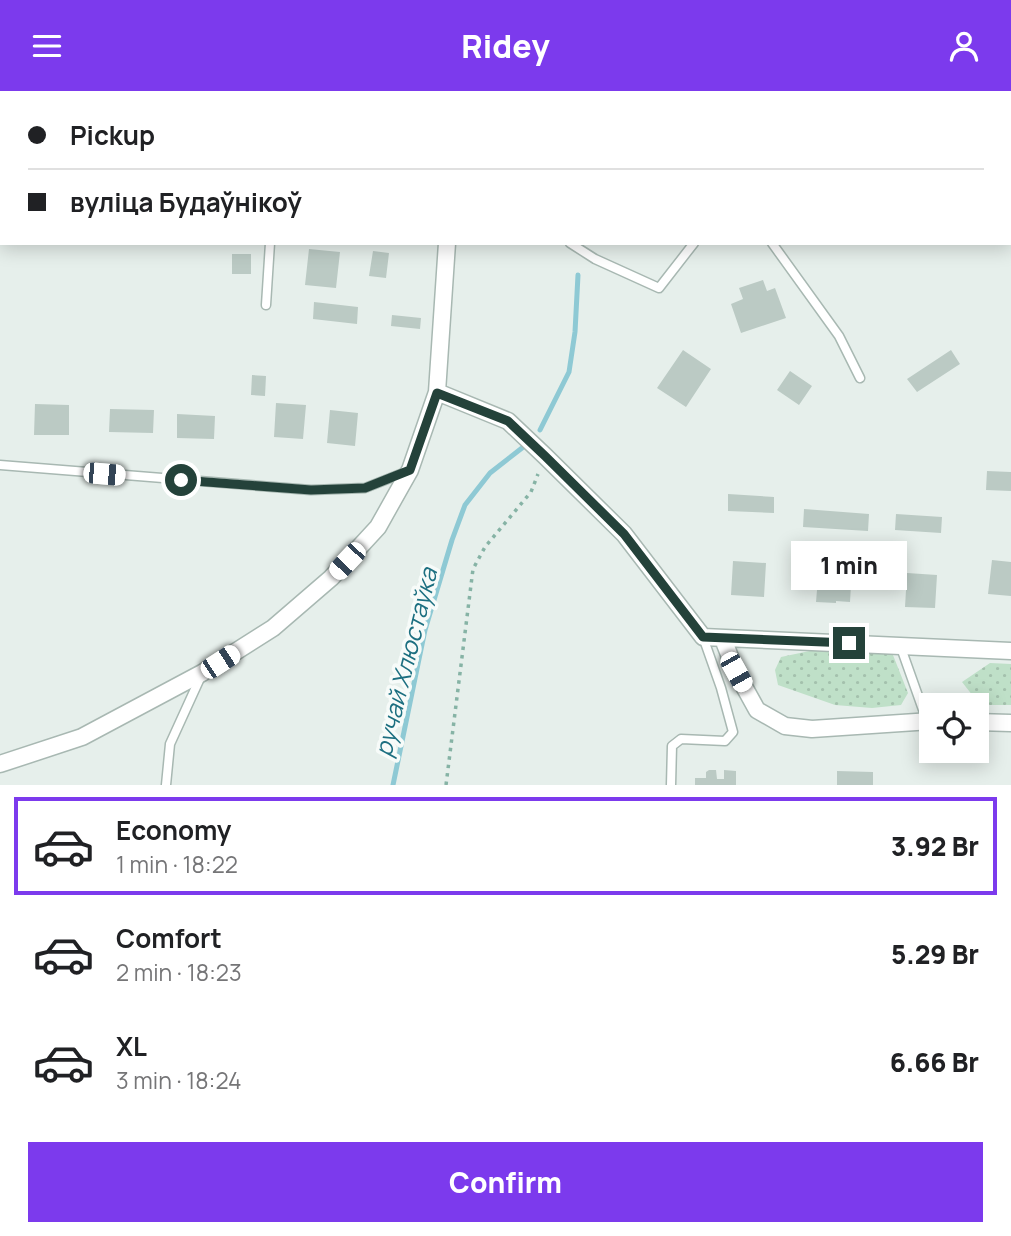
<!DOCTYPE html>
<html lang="en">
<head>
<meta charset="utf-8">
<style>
	:root { --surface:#fff; --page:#f2f2f2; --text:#202124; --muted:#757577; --line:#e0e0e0; --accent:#7c3aed }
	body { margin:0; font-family:Manrope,sans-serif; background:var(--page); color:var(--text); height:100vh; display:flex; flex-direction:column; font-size:26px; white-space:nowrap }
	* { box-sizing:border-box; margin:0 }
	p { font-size:23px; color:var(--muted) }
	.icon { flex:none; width:38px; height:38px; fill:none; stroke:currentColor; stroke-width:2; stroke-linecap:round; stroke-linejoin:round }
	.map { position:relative; height:694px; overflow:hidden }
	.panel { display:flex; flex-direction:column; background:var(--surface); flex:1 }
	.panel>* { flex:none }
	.guide { position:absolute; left:0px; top:0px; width:1012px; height:154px; box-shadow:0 4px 18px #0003; display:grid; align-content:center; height:154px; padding:0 28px; background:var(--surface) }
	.buttons { position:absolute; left:919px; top:602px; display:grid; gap:14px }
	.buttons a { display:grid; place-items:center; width:70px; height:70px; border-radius:0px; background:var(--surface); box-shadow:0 4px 18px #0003; font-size:35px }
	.end { position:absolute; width:32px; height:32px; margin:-16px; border:9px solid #24423a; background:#fff; box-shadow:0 0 0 4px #fff }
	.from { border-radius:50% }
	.bubble { position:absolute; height:49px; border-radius:0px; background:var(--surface); box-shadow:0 4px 18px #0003; font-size:23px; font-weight:800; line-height:49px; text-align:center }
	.car { position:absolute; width:21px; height:42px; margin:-21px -10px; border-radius:9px; box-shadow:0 0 5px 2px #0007; background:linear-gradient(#fff 24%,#345 0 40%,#fff 0 76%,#345 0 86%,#fff 0) }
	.guide b { display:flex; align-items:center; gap:24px; height:66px; font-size:26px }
	.guide b+b { border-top:2px solid var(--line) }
	.guide i { width:18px; height:18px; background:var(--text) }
	ul { padding:12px 0 0; list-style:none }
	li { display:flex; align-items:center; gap:21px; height:98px; margin:0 14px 10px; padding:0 14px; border:4px solid transparent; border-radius:0px }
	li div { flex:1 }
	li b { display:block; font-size:26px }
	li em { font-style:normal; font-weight:800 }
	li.active { border-color:var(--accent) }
	li>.icon { width:63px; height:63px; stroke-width:1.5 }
	.primary-button { display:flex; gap:14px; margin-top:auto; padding:14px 28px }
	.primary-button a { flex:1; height:80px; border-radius:0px; background:var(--accent); color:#fff; font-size:28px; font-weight:800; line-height:80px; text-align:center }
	header { display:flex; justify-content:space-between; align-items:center; height:91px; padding:0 28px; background:var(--accent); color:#fff; font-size:32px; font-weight:800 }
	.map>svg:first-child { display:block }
	.grass { fill:url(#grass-dots) }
	.water { fill:#8ec9d4 }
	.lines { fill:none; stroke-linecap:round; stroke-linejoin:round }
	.stream { stroke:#8ec9d4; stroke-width:5 }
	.building { fill:#bbcac4 }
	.service-casing { stroke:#a8b8b2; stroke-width:11 }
	.minor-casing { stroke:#a8b8b2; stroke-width:19 }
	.path { stroke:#86b3a5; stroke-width:3.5; stroke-dasharray:3.5 5; stroke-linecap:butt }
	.service { stroke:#fff; stroke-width:8 }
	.minor { stroke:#fff; stroke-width:16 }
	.route { stroke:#24423a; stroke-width:9 }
	.labels { text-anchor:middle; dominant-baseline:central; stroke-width:7; stroke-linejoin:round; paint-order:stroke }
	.water-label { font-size:24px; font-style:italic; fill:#1c6f80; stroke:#f7fbf9 }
</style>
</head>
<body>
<header><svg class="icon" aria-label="menu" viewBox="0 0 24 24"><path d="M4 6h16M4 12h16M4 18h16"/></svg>Ridey<svg class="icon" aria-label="person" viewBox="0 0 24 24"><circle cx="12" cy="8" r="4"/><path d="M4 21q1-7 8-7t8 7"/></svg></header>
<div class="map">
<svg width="1011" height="694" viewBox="0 0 1011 694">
	<defs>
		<pattern id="grass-dots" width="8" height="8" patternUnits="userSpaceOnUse" patternTransform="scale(1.75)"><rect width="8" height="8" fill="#bfe0c8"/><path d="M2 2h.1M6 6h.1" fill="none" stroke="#a4c1ad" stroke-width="1.8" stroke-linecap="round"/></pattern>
	</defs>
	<rect width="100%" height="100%" fill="#e6efeb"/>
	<path class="grass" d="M819 558 891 559 908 602 901 614 872 617 835 614 778 594 775 579 781 566Z
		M990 572 1011 573V614H980L962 591Z"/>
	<path class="water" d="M577 0H713L712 2H578Z"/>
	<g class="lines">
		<path class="stream" d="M540 339 569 281 575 241 578 184
			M393 694 425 539 452 449 465 414 490 382 522 357"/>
	</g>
	<path class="building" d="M309 158 340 161 336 197 305 194Z
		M373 160 389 162 386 187 369 185Z
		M232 163H251V183H232Z
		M763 189 767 200 775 197 786 227 741 242 731 213 743 208 739 197Z
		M314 211 358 216 357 233 313 228Z
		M392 224 421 227 420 238 391 235Z
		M683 259 711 278 686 316 657 297Z
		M951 259 960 273 917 301 907 288Z
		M790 280 812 295 799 314 777 299Z
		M252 284 266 285 265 305 251 304Z
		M276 312 306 314 303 348 274 346Z
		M35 313 69 314V344H34Z
		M110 318 154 319 153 342 109 341Z
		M330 319 358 322 355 355 327 352Z
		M177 323 215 325 214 348 177 347Z
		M987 380 1011 381V400L986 399Z
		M728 403 774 406V422L728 420Z
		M804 418 869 423 868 440 803 436Z
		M896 423 942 426 941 442 895 439Z
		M992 469 1011 471V505L988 503Z
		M733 470 766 472 764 506 731 504Z
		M819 475 852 477 850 511 836 510V512L816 511Z
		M907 482 937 484 935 517 905 516Z
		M709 679H716L717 688H724V679L736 680V694H695V687H706V681Z
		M837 680 873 681V694H837Z"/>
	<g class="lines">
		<defs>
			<path id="service" d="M570 152 595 168 659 197 694 152
				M772 152 839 245 860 287
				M266 214 270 152
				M0 374 311 399 365 397 408 380
				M900 554 927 630
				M166 694 170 653 201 585
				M671 694 672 655 681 648 725 650 733 641 721 597 703 546"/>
			<path id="minor" d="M409 0 410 2
				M306 2V0
				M0 22H2
				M437 301 508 330 545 365 624 443 703 546 1011 560
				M723 548 736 581 757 619 785 635 812 638 931 630
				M976 631 1011 632
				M0 673 82 646 202 582 273 537 331 487 378 436 410 379 437 301 447 152"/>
		</defs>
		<use href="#service" class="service-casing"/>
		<use href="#minor" class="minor-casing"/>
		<path class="path" d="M755 2V0
			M446 694 473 478 485 456 531 401 538 383"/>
		<use href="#service" class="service"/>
		<use href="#minor" class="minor"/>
	</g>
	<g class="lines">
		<path class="route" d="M181 389 311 399 365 397 410 379 437 302 508 330 545 365 624 443 703 546 849 552"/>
	</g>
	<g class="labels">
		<g class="water-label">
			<text transform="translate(405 571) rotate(-76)">ручай Хлюстаўка</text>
		</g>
	</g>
</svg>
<div class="buttons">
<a><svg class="icon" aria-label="locate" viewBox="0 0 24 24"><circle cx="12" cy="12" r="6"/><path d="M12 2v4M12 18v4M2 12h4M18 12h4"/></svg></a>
</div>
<i class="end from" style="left:181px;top:389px"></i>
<i class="end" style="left:849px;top:552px"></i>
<div class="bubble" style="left:791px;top:450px;width:116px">1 min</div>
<i class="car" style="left:104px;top:383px;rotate:95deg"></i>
<i class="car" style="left:347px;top:470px;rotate:223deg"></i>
<i class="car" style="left:220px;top:571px;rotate:57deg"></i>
<i class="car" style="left:736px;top:581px;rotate:151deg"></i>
<div class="guide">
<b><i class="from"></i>Pickup</b>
<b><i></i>вуліца Будаўнікоў</b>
</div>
</div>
<section class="panel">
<ul>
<li class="active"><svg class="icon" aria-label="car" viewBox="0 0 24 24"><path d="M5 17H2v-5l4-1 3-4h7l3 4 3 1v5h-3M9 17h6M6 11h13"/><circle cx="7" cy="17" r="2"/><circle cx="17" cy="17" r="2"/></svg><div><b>Economy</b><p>1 min · 18:22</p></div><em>3.92 Br</em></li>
<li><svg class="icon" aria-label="car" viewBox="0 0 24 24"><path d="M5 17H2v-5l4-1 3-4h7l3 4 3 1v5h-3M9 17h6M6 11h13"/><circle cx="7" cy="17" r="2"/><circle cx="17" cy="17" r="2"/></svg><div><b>Comfort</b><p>2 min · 18:23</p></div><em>5.29 Br</em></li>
<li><svg class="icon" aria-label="car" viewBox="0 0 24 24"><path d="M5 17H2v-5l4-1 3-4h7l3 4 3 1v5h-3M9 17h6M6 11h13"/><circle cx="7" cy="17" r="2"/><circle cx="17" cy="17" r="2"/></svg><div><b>XL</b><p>3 min · 18:24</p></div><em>6.66 Br</em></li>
</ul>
<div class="primary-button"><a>Confirm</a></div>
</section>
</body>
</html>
